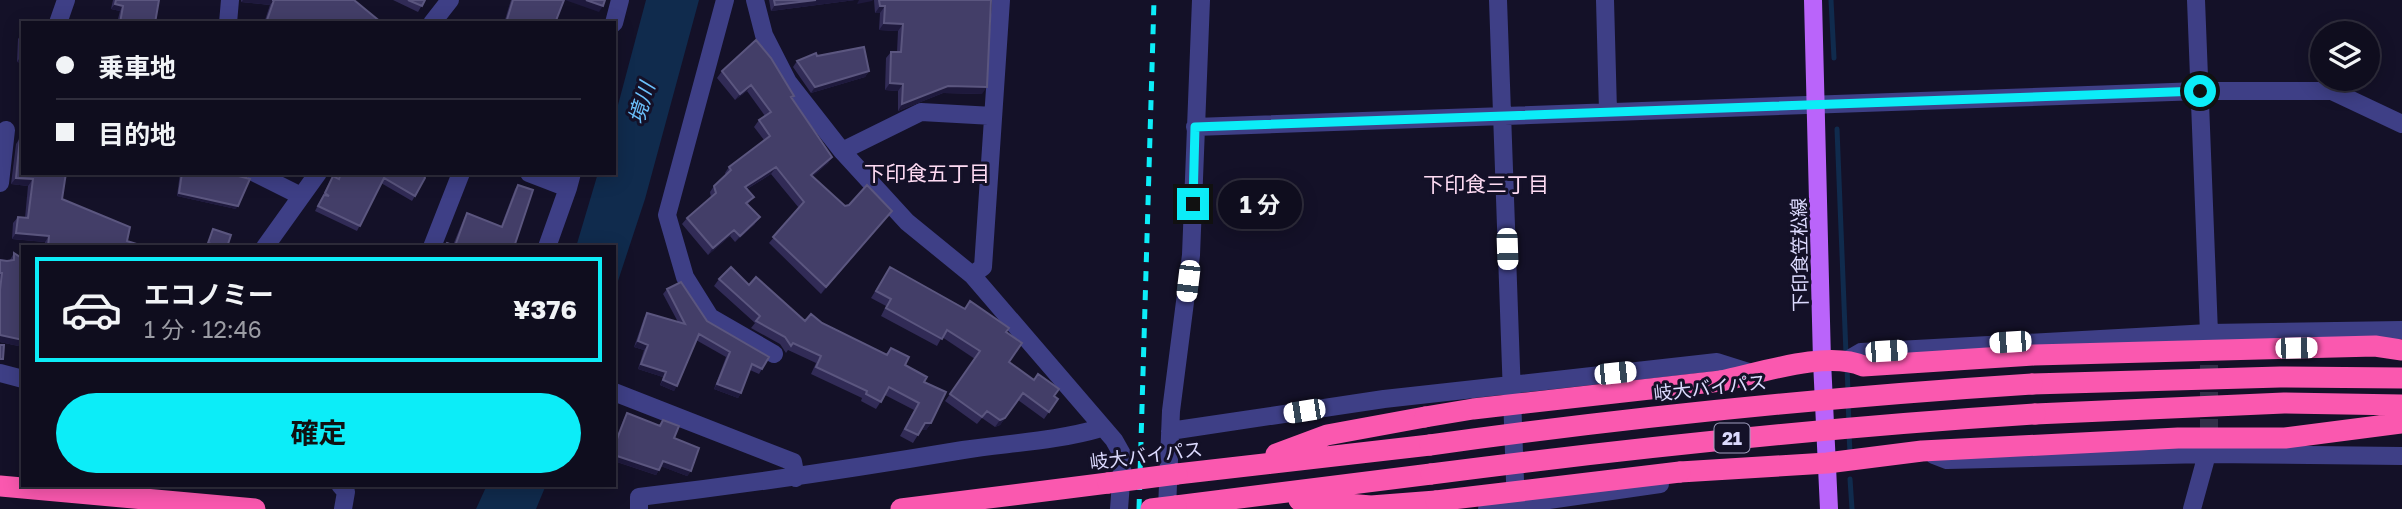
<!DOCTYPE html>
<html lang="ja">
<head>
<meta charset="utf-8">
<style>
	:root { --surface:#0f0d1e; --page:#1d1b2b; --text:#f1f3f6; --muted:#9b9ca4; --line:#2f2d3c; --accent:#0cedf8 }
	body { margin:0; font-family:"Golos Text","Noto Sans JP",sans-serif; background:var(--page); color:var(--text); height:100vh; display:flex; flex-direction:column; font-size:26px; white-space:nowrap }
	* { box-sizing:border-box; margin:0 }
	p { font-size:23px; color:var(--muted) }
	.icon { flex:none; width:38px; height:38px; fill:none; stroke:currentColor; stroke-width:2; stroke-linecap:round; stroke-linejoin:round }
	.map { position:relative; flex:1; overflow:hidden }
	.side { position:absolute; left:21px; top:245px; width:595px; height:242px; display:flex; flex-direction:column; background:var(--surface); border-radius:0px; box-shadow:0 4px 18px #0003,0 0 0 2px var(--line) }
	.side>* { flex:none }
	.top-card { position:absolute; left:21px; top:21px; width:595px; height:154px; border-radius:0px; box-shadow:0 4px 18px #0003,0 0 0 2px var(--line); display:grid; align-content:center; height:154px; padding:0 35px; background:var(--surface) }
	.tools { position:absolute; left:2310px; top:21px; display:grid; gap:14px }
	.tools a { display:grid; place-items:center; width:70px; height:70px; border-radius:50%; background:var(--surface); box-shadow:0 4px 18px #0003,0 0 0 2px var(--line); font-size:35px }
	.end { position:absolute; width:32px; height:32px; margin:-16px; border:9px solid #0cedf8; background:#111; box-shadow:0 0 0 4px #111 }
	.from { border-radius:50% }
	.bubble { position:absolute; height:49px; border-radius:24px; background:var(--surface); box-shadow:0 4px 18px #0003,0 0 0 2px var(--line); font-size:23px; font-weight:700; line-height:49px; text-align:center }
	.car { position:absolute; width:21px; height:42px; margin:-21px -10px; border-radius:9px; box-shadow:0 0 5px 2px #0007; background:linear-gradient(#fff 24%,#345 0 40%,#fff 0 76%,#345 0 86%,#fff 0) }
	.top-card b { display:flex; align-items:center; gap:24px; height:66px; font-size:26px }
	.top-card b+b { border-top:2px solid var(--line) }
	.top-card i { width:18px; height:18px; background:var(--text) }
	ul { padding:12px 0 0; list-style:none }
	li { display:flex; align-items:center; gap:21px; height:105px; margin:0 14px 10px; padding:0 21px; border:4px solid var(--line); border-radius:0px }
	li div { flex:1 }
	li b { display:block; font-size:26px }
	li em { font-style:normal; font-weight:700 }
	li.active { border-color:var(--accent) }
	li>.icon { width:63px; height:63px; stroke-width:1.5 }
	.primary-button { display:flex; gap:14px; margin-top:auto; padding:14px 35px }
	.primary-button a { flex:1; height:80px; border-radius:42px; background:var(--accent); color:#111; font-size:28px; font-weight:700; line-height:80px; text-align:center }
	.map>svg:first-child { display:block }
	.water { fill:#102b4d }
	.lines { fill:none; stroke-linecap:round; stroke-linejoin:round }
	.stream { stroke:#102b4d; stroke-width:5 }
	.minor-tunnel { stroke:#322f48; stroke-width:18; stroke-dasharray:18 9; stroke-linecap:butt }
	.minor { stroke:#3e3f86; stroke-width:18 }
	.major { stroke:#ba64fa; stroke-width:18 }
	.highway { stroke:#fa58af; stroke-width:21 }
	.rail { stroke:#0cedf8; stroke-width:5; stroke-dasharray:10 9; stroke-linecap:butt }
	.highway-bridge { stroke:#fa58af; stroke-width:21 }
	.wall { fill:#312b56 }
	.shaded-wall { fill:#1e193c }
	.building { fill:#433e68; stroke:#5b567f; stroke-width:2 }
	.route { stroke:#0cedf8; stroke-width:9 }
	.labels { text-anchor:middle; dominant-baseline:central; stroke-width:6; stroke-linejoin:round; paint-order:stroke }
	.shield { fill:#141128; stroke:#a09ebe; stroke-width:2 }
	.shield-label { font-size:18px; font-weight:bold; fill:#dcdafe }
	.street-label { font-size:19px; fill:#dcdafe; stroke:#141128 }
	.water-label { font-size:21px; font-style:italic; fill:#6bc0fb; stroke:#141128 }
	.neighbourhood-label { font-size:21px; fill:#fedbf3; stroke:#141128 }
</style>
</head>
<body>
<div class="map">
<svg width="2402" height="509" viewBox="0 0 2402 509">
	<rect width="100%" height="100%" fill="#141128"/>
	<path class="water" d="M646 0H699L645 199 614 293V247H576L598 173H614V120Z
		M487 485H546L536 509H476Z"/>
	<g class="lines">
		<path class="stream" d="M1831 0 1834 58
			M1837 129 1846 354
			M1847 367 1848 392
			M1848 401 1849 423
			M1849 433 1850 453
			M1850 479 1852 509"/>
		<path class="minor-tunnel" d="M2209 338V447"/>
		<path class="minor" d="M725 0 667 215 685 277 710 317 774 354
			M755 0 764 35 788 82 842 151 907 222 972 275 1114 440 1123 456 1119 509
			M1498 0 1516 509
			M1605 0 1608 111
			M2196 0 2209 333
			M58 23 66 0
			M228 23 230 0
			M432 23 450 0
			M614 23 620 0
			M1195 127 2200 91H2332L2402 124
			M842 151 921 112 993 116
			M255 173 301 196
			M529 173 568 188 572 173
			M0 183 6 130
			M265 247 318 173
			M432 247 461 173
			M547 247 568 188
			M972 275 983 267 1001 0
			M1849 359 1861 352 2209 333 2402 330
			M0 373 23 379
			M614 392 793 462 796 478
			M1170 431 1384 399 1717 362 1755 374
			M1934 455 1947 460 2207 454 2402 456
			M340 485 346 492 343 509
			M639 509V497C748 484 856 468 963 450 1009 443 1057 441 1101 428
			M1167 509 1171 411 1191 255 1201 0
			M1487 509 1660 484
			M2192 509 2209 447"/>
		<path class="major" d="M1813 0 1822 361 1829 509"/>
		<path class="highway" d="M1721 381C1760 373 1828 350 1863 366L2034 355 2375 346 2402 350
			M2032 384 2280 377 2402 378
			M2035 414 2284 403 2402 405
			M1276 454 1327 435 1425 417
			M1680 472 1827 463 1922 451 2178 438H2285L2402 423
			M1177 474 1430 445
			M0 486 255 509
			M1299 500 1371 506 1436 501
			M1176 506 1431 474
			M901 509 1108 483"/>
		<path class="rail" d="M1139 509 1154 0"/>
		<path class="highway-bridge" d="M1425 417 1473 409 1721 381
			M1430 445C1630 417 1830 397 2032 384
			M1431 474C1632 448 1833 427 2035 414
			M1108 483 1177 474
			M1436 501 1680 472
			M1151 509 1176 506"/>
	</g>
	<path class="wall" d="M113 0H159L155 23H117L120 11 111 9Z
		M241 0H354L382 23H264L270 5 241 2Z
		M393 0H425L418 12Z
		M511 0H564L555 23H504Z
		M769 0H855L771 11Z
		M874 0H991L982 94 943 93 898 111V91L885 90 886 58 891 52H897L898 31 879 30 880 13H875Z
		M22 33H23V63L17 62 18 39Z
		M817 56 869 71 865 77 811 93 793 67 797 61Z
		M722 71 794 96 792 98 832 157 828 163 812 177 845 206 887 217 821 294 769 243 799 208 771 174 747 189 754 197 748 204 755 224 735 242 730 236 708 255 682 224 687 218 711 197 710 192 714 186 726 175 725 173 729 167 764 140 754 127 759 120 765 116 747 91 735 100 717 78Z
		M20 138 62 199 127 241 146 247H44L45 242 12 239 13 223 18 217 25 218 28 186 11 184 16 144Z
		M180 173H227L236 209 177 196Z
		M340 173H423L415 196 412 201 381 183 357 231 315 211 330 181 333 176 338 179Z
		M518 185 514 247H444L453 245 464 218 467 213 501 226 515 189Z
		M14 253 23 259V347L0 342V260H10Z
		M890 267 964 309 970 301 1006 332 1009 362 1058 399 1044 419 1018 400 1000 425 995 427 982 418 977 424 945 401 975 359 942 337 937 346 881 316 886 306 871 298Z
		M719 279 749 285 805 321 822 323 886 354 891 348 905 365 924 382 931 423 926 430H921L913 443 900 436 914 410 885 395 876 409 861 401 862 398 811 374 816 363 788 350 786 353 780 344 751 328 755 323 714 286Z
		M667 289 707 321 762 369 759 374 750 370 741 393 738 398 714 389 726 357 696 340 674 391 660 385 663 377 638 369 644 350 634 347 644 318 647 313 678 322 663 294Z
		M627 413 659 425 663 420 674 438 691 471 687 476 661 466 656 475 614 461V443L624 418Z"/>
	<path class="shaded-wall" d="M243 0H274L270 5 241 2Z
		M565 0H586L603 6 599 12Z
		M816 0H855L771 11 775 5Z
		M859 0H873L872 1 857 4Z
		M115 4 123 6 120 11 111 9Z
		M880 6H885L880 13H875Z
		M884 23 903 24 898 31 879 30Z
		M21 56 23 57V63L17 62Z
		M869 71 865 77 811 93 815 87Z
		M890 83 903 84 898 91 885 90Z
		M751 85 747 91 735 100 740 94Z
		M948 86 987 87 982 94 943 93 898 111 902 104Z
		M832 157 828 163 807 182 811 175Z
		M776 167 771 174 740 193 745 187Z
		M16 178 33 179 28 186 11 184Z
		M179 193 238 206 236 209 177 196Z
		M892 211 887 217 821 294 826 287Z
		M760 217 755 224 735 242 740 236Z
		M734 230 730 236 708 255 713 248Z
		M16 233 49 236 45 242 12 239Z
		M208 243 220 247 206 246Z
		M0 335 23 340V347L0 342Z
		M638 341 648 345 644 350 634 347Z
		M641 364 666 372 663 377 638 369Z
		M663 380 677 386 674 391 660 385Z
		M717 384 741 393 738 398 714 389Z
		M1018 400 1000 425 995 427 1000 420Z
		M925 423H931L926 430H920Z
		M614 455 659 470 656 475 614 461Z
		M663 461 691 471 687 476 660 466Z"/>
	<path class="building" d="M116 0H159L155 23H120L123 6 115 4Z
		M272 0H354L382 23H266L274 0Z
		M408 0H425L422 6Z
		M513 0H564L555 23H506Z
		M586 0H605L603 6Z
		M774 0H816L775 5Z
		M879 0H991L987 87 948 86 902 104 903 84 890 83 891 52H901L903 24 884 23 885 6H880Z
		M22 33H23V57L21 56Z
		M756 40 771 58 794 96 791 97 832 157 811 175 845 206 849 205 867 185 892 211 826 287 773 237 804 202 776 167 745 187 754 197 746 203 760 217 740 236 734 230 713 248 687 218 716 193 714 186 731 170 729 167 770 136 759 120 771 112 751 85 740 94 722 71Z
		M864 47 869 71 815 87 797 61 816 53 817 56Z
		M20 138H23V173H66L62 199 130 227 127 241 146 247H48L49 236 16 233 18 217 28 218 33 179 16 178Z
		M182 173H227L250 179 238 206 179 193Z
		M341 173H423L425 178 415 196 384 178 360 226 318 206 324 195 329 196 325 193 333 176 339 179Z
		M518 185 533 190 514 247H444L447 243 455 246 467 213 502 227Z
		M213 229 231 235 227 247H220L208 243Z
		M14 253 23 259V340L0 335V290L2 273H0V260L7 261 14 260Z
		M731 267 749 285 756 277 805 321 811 314 822 323 887 355 891 348 909 357 905 365 927 377 924 382 946 392 931 423H925L918 435 905 429 919 403 889 387 881 402 866 394 867 391 816 367 821 356 793 343 791 346 785 337 756 321 760 316 719 279Z
		M890 267 965 309 970 301 1009 328 1006 332 1022 343 1009 362 1034 380 1038 374 1059 389 1054 396 1058 399 1049 412 1023 393 1005 418 1000 420 987 411 982 417 950 394 980 351 947 330 942 339 886 308 891 299 876 291Z
		M681 282 707 321 769 357 762 369 752 364 741 393 717 384 730 352 699 334 677 386 663 380 666 372 641 364 648 345 638 341 647 313 685 324 667 289Z
		M0 345H4L3 359H0Z
		M627 413 660 426 663 420 679 426 674 438 699 448 691 471 663 461 659 470 614 455V447Z"/>
	<g class="lines">
		<path class="route" d="M1193 204 1195 127 2200 91"/>
	</g>
	<g class="labels">
		<rect class="shield" x="1714.5" y="423.5" width="35" height="29" rx="5"/>
		<g class="shield-label">
			<text x="1732" y="438">21</text>
		</g>
		<g class="street-label">
			<text transform="translate(1799 255) rotate(-91)">下印食笠松線</text>
			<text transform="translate(1710 387) rotate(-6)">岐大バイパス</text>
			<text transform="translate(1146 455) rotate(-7)">岐大バイパス</text>
		</g>
		<g class="water-label">
			<text transform="translate(641 103) rotate(-73)">境川</text>
		</g>
		<g class="neighbourhood-label">
			<text x="927" y="173">下印食五丁目</text>
			<text x="1486" y="184">下印食三丁目</text>
		</g>
	</g>
</svg>
<div class="tools">
<a><svg class="icon" aria-label="layers" viewBox="0 0 24 24"><path d="M12 4l9 5-9 5-9-5zM3 14l9 5 9-5"/></svg></a>
</div>
<i class="end from" style="left:2200px;top:91px"></i>
<i class="end" style="left:1193px;top:204px"></i>
<div class="bubble" style="left:1218px;top:180px;width:84px">1 分</div>
<i class="car" style="left:1507px;top:249px;rotate:178deg"></i>
<i class="car" style="left:1188px;top:281px;rotate:187deg"></i>
<i class="car" style="left:2010px;top:342px;rotate:266deg"></i>
<i class="car" style="left:2296px;top:348px;rotate:89deg"></i>
<i class="car" style="left:1886px;top:351px;rotate:86deg"></i>
<i class="car" style="left:1615px;top:373px;rotate:84deg"></i>
<i class="car" style="left:1304px;top:411px;rotate:261deg"></i>
<div class="top-card">
<b><i class="from"></i>乗車地</b>
<b><i></i>目的地</b>
</div>
<section class="side">
<ul>
<li class="active"><svg class="icon" aria-label="car" viewBox="0 0 24 24"><path d="M5 17H2v-5l4-1 3-4h7l3 4 3 1v5h-3M9 17h6M6 11h13"/><circle cx="7" cy="17" r="2"/><circle cx="17" cy="17" r="2"/></svg><div><b>エコノミー</b><p>1 分 · 12:46</p></div><em>¥376</em></li>
</ul>
<div class="primary-button"><a>確定</a></div>
</section>
</div>
</body>
</html>
